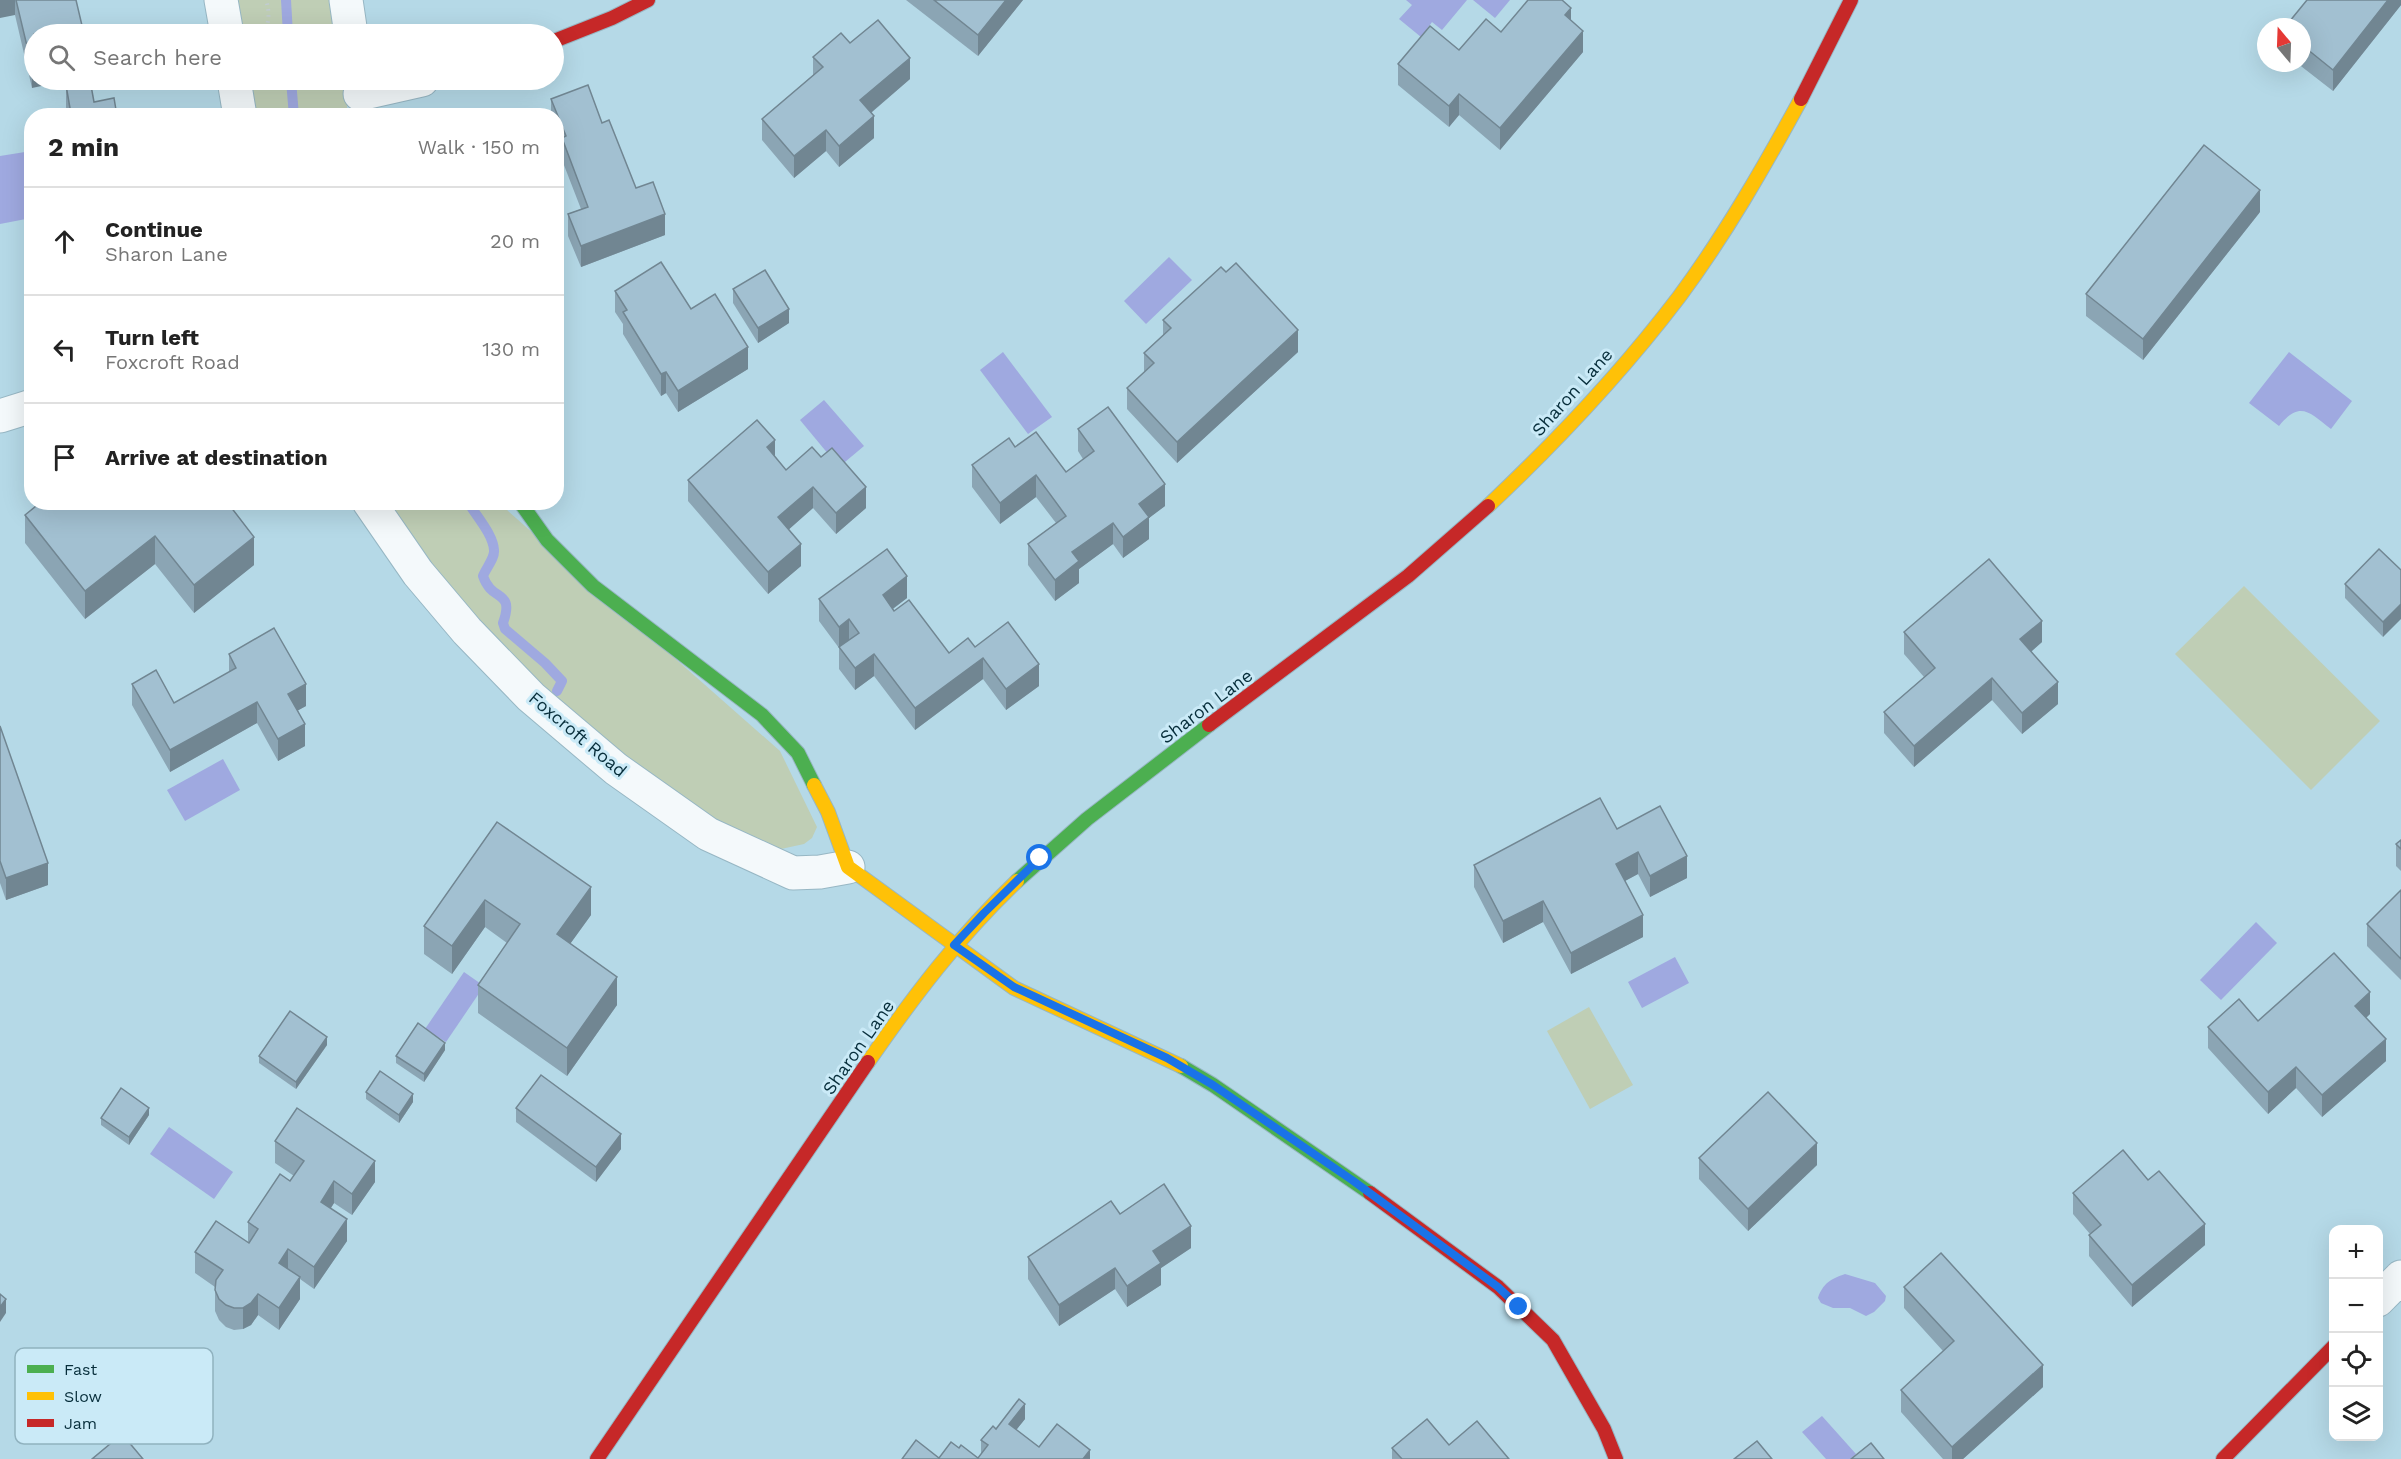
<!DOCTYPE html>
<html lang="en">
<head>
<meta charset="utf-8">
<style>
	:root { --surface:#fff; --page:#f2f2f2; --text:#222; --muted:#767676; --line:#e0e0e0 }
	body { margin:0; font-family:"Work Sans",sans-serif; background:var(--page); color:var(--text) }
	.controls { position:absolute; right:18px; bottom:18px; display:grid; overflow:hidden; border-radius:12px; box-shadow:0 6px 24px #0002 }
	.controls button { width:54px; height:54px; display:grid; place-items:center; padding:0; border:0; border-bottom:2px solid var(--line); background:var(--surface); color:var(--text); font:30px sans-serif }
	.compass { position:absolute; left:2257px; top:18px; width:54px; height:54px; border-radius:50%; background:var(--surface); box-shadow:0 6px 24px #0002; rotate:341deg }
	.stop { position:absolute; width:18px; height:18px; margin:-14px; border:4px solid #1a73e8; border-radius:50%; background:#fff }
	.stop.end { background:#1a73e8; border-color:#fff; box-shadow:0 2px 6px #0008 }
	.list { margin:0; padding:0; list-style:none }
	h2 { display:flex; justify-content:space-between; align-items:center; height:78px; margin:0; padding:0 24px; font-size:26px }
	h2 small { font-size:20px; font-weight:400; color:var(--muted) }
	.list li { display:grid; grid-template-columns:39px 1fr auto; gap:18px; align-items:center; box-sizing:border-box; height:108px; padding:0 24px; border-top:2px solid var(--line) }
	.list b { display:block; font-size:22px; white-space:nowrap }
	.list p { margin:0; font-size:20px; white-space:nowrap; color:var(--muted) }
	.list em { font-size:20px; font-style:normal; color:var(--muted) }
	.icon { flex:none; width:33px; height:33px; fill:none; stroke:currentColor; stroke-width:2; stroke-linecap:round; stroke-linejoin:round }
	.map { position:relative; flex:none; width:2401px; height:1459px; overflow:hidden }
	.search { position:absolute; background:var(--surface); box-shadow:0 6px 24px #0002; left:24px; top:24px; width:540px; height:66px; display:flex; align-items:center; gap:15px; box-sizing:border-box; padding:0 21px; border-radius:33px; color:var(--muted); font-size:22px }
	.panel { position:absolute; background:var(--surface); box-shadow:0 6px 24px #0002; left:24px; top:108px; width:540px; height:402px; border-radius:24px }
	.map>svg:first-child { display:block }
</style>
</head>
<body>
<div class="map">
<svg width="2401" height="1459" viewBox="0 0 2401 1459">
	<rect width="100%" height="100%" fill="#b5d9e7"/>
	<g fill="#bfceb5">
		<polygon points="235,0 333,0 338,34 239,34"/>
		<polygon points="246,80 344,80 348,115 251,115"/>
		<polygon points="388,503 502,503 508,511 780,751 817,827 812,838 804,844 781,849 763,842 699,811 655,782 544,690 463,609"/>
		<polygon points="2244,586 2380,721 2311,790 2175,654"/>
		<polygon points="1589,1007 1633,1085 1590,1109 1547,1031"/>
	</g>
	<g fill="#9fa9e0">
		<polygon points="1406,0 1467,0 1442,30 1432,22 1421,37 1399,19 1412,5"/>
		<polygon points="1473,0 1510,0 1495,18"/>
		<polygon points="25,152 31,190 31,218 0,224 0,156"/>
		<polygon points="1169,257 1192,280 1146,324 1124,301"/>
		<polygon points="1003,352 1052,417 1028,434 980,370"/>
		<path d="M 2289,352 L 2352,401 L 2331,429 C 2309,412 2300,400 2279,426 L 2249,403 Z"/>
		<polygon points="824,400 864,446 839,467 800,420"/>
		<polygon points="223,759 240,790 185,821 167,790"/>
		<polygon points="2256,922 2277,943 2221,1000 2200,980"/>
		<polygon points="1675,957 1689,983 1642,1008 1628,982"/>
		<polygon points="464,972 484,986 446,1042 425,1029"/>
		<polygon points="169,1127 233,1172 214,1199 150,1154"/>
		<path d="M 1845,1274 L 1875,1283 L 1886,1296 L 1885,1301 L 1874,1312 L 1866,1316 L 1850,1308 L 1833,1308 L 1821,1303 L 1818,1298 C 1823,1283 1831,1279 1845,1274 Z"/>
		<polygon points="1822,1416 1856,1454 1850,1459 1826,1459 1802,1432"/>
	</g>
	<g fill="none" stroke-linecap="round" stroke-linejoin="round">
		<g stroke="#9fa9e0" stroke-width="10">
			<polyline points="286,0 288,34"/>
			<polyline points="291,80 294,116"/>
			<path d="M 468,502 C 476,516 493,534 494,550 C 495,558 486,568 483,576 C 492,603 515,589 503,623 L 505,629 L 545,663 L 562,681 L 557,691"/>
		</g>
		<defs>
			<g id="street">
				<polyline points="221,0 227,34"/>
				<polyline points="346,0 351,34"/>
				<polyline points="234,80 240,116"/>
				<polyline points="360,94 422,80"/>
				<polyline points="0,416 32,406"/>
				<polyline points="369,502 418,573 467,631 531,697 616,769 708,834 793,873 820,872 848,867"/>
				<polyline points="2378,1300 2401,1277"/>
			</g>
			<g id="fast">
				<polyline points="520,502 547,540 593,586 762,715 798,753 814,785"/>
				<polyline points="1017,881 1087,819 1209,725"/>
				<polyline points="1181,1066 1213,1085 1370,1193"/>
			</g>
			<g id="slow">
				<path d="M 1488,506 C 1557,441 1622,372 1679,297 C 1725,235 1764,167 1801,99"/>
				<polyline points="814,785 828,812 848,867 1014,988 1181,1066"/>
				<path d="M 868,1062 C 913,997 959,936 1017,881"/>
			</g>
			<g id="jam">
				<polyline points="554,41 612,18 648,0"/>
				<polyline points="1801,99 1851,0"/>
				<polyline points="1209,725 1408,576 1488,506"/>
				<polyline points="1370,1193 1498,1287 1553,1340 1604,1429 1616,1459"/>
				<polyline points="597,1459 868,1062"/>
				<polyline points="2223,1459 2334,1346"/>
			</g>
		</defs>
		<use href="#street" stroke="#97b7c4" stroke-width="35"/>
		<use href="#fast" stroke="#97b7c4" stroke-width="16"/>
		<use href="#slow" stroke="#97b7c4" stroke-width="16"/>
		<use href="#jam" stroke="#97b7c4" stroke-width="16"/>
		<path stroke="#c1ccd1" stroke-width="4" stroke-dasharray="1.5 4.5" stroke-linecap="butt" d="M 264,34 C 269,22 270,13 266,0"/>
		<use href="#street" stroke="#f4f9fb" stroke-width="33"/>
		<use href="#fast" stroke="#4caf50" stroke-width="14"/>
		<use href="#slow" stroke="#ffc107" stroke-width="14"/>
		<use href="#jam" stroke="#c62828" stroke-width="14"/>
	</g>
	<g fill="#8ba5b4">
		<polygon points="0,0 76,0 32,88 15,15"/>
		<polygon points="906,0 1023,0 978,56"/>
		<polygon points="2401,0 2401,5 2333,91 2297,63 2302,63 2302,27"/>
		<polygon points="1571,21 1583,52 1500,150 1459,115 1449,127 1398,85 1398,64 1459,50 1501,32"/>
		<polygon points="850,43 910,79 871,113 874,138 839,167 826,151 794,178 762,140 762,119 813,75 813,57"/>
		<polygon points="66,85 94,102 117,116 67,114 66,107"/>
		<polygon points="551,99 602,123 636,188 665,235 581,267 568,236 568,214 581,209 562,160 562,148 556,134 556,116 551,116"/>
		<polygon points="2260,212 2143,360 2086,316 2086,294"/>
		<polygon points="733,289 789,323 758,343 733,303"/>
		<polygon points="615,291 691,309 748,369 678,412 666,393 661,396 623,334 623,324 615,312"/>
		<polygon points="1163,320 1298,352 1177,463 1127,409 1127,388 1144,372 1144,353 1163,335"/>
		<polygon points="1078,429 1165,506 1149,518 1149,539 1123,558 1113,544 1079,569 1079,583 1055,601 1028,565 1028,544 1056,523 1036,497 1000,524 972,487 972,465 1015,447 1066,472 1083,459 1078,451"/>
		<polygon points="775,457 786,470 866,508 836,534 813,508 788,530 801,566 768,594 688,501 688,480"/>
		<polygon points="79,506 254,565 194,613 155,564 85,619 25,543 25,515"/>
		<polygon points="2401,570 2383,637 2345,598 2345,584"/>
		<polygon points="907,598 893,609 894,611 949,653 975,647 1039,686 1006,710 983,679 915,730 874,676 855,690 839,669 839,648 819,621 819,599"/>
		<polygon points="1904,632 2042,642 2031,652 2058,704 2022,734 1992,700 1914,767 1884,733 1884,712 1924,677 1904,654"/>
		<polygon points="229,654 306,706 298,710 305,746 278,761 257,723 170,772 132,705 132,684 174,703 229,673"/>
		<polygon points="0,726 48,885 6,900 0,883"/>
		<polygon points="497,822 591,915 570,944 617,1005 567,1076 478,1013 478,985 507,943 485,927 452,974 424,954 424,926"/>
		<polygon points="1617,829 1687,878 1650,897 1638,874 1624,881 1643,937 1571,974 1543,922 1503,943 1474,887 1474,865"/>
		<polygon points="2401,840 2401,871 2396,866 2396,844"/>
		<polygon points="2401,890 2401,980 2367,946 2367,924"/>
		<polygon points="2370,1014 2366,1018 2386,1061 2322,1117 2296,1088 2268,1114 2208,1048 2208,1027 2258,1021"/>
		<polygon points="327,1045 296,1089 259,1063 259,1056"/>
		<polygon points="445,1050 424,1082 396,1063 396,1056"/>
		<polygon points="366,1092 413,1102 399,1123 366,1099"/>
		<polygon points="516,1108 621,1149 596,1182 516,1122"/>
		<polygon points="149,1115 129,1145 101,1125 101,1118"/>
		<polygon points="275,1141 375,1182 352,1215 334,1203 331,1208 347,1241 314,1289 300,1279 300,1299 279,1330 258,1315 251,1325 243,1329 234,1330 226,1327 219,1320 215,1311 215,1287 195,1273 195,1252 248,1242 248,1222 290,1181 294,1176 275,1163"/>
		<polygon points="1699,1158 1817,1165 1748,1231 1699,1179"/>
		<polygon points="2073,1193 2205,1245 2132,1307 2089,1256 2089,1235 2090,1234 2073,1214"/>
		<polygon points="1120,1214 1191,1248 1161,1268 1161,1285 1127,1307 1115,1289 1059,1326 1028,1279 1028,1257"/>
		<polygon points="1904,1287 2043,1387 1963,1459 1943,1459 1901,1412 1901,1390 1943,1351 1904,1308"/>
		<polygon points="1019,1399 1025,1404 1025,1419 1016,1430 1039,1447 1057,1424 1090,1450 1090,1459 902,1459 916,1440 939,1458 951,1442 959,1448 961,1445 978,1458 981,1454 981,1440 993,1426 996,1429"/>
		<polygon points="1449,1445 1509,1459 1392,1459 1392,1448"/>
	</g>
	<g fill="#718692">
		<polygon points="0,0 15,0 15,15 0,18"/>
		<polygon points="1006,0 1023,0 978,56 978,35"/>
		<polygon points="2388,0 2401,0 2401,5 2333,91 2333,70"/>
		<polygon points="1571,8 1571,29 1565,15"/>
		<polygon points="1583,31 1583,52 1500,150 1500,128"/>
		<polygon points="910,58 910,79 860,122 860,100"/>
		<polygon points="34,66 34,80 70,80 32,88 32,67"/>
		<polygon points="1459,94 1459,115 1449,127 1449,106"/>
		<polygon points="874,116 874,138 839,167 839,146"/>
		<polygon points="826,130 826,151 794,178 794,156"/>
		<polygon points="2260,190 2260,212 2143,360 2143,339"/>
		<polygon points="665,214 665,235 581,267 581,246"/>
		<polygon points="789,309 789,323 758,343 758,328"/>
		<polygon points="1298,330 1298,352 1177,463 1177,442"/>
		<polygon points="748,347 748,369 678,412 678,391"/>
		<polygon points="666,372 666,393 661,396 661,374"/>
		<polygon points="775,440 775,462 767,447"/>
		<polygon points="1036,475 1036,497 1000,524 1000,503"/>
		<polygon points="1165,484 1165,506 1149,518 1149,539 1123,558 1123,537 1139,504"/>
		<polygon points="813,487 813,508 778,539 778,517"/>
		<polygon points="866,487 866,508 836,534 836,513"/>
		<polygon points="1113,523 1113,544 1079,569 1079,583 1055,601 1055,580 1072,552"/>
		<polygon points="155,536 155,564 85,619 85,591"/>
		<polygon points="254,537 254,565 194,613 194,585"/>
		<polygon points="801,544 801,566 768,594 768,572"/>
		<polygon points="907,576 907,598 883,616 883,595"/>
		<polygon points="2401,604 2401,619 2383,637 2383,622"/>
		<polygon points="849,619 849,641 839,648 839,627"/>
		<polygon points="2042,621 2042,642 2020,661 2020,639"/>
		<polygon points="874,654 874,676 855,690 855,668"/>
		<polygon points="983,658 983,679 915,730 915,708"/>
		<polygon points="1039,664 1039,686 1006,710 1006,689"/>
		<polygon points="1992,678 1992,700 1914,767 1914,746"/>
		<polygon points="2058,682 2058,704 2022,734 2022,713"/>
		<polygon points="306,684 306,706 288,716 288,694"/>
		<polygon points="257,702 257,723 170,772 170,750"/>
		<polygon points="305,724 305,746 278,761 278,739"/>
		<polygon points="1638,852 1638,874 1616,886 1616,864"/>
		<polygon points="1687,856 1687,878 1650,897 1650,876"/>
		<polygon points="48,863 48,885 6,900 6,878"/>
		<polygon points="591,887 591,915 557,962 557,934"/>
		<polygon points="485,900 485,927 452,974 452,946"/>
		<polygon points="1543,901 1543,922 1503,943 1503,921"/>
		<polygon points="1643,915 1643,937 1571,974 1571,953"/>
		<polygon points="617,977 617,1005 567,1076 567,1048"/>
		<polygon points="2370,992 2370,1014 2355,1028 2355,1006"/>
		<polygon points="327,1037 327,1045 296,1089 296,1082"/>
		<polygon points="2386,1039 2386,1061 2322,1117 2322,1095"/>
		<polygon points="445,1043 445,1050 424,1082 424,1074"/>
		<polygon points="2296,1067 2296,1088 2268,1114 2268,1092"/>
		<polygon points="413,1094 413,1102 399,1123 399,1115"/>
		<polygon points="149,1108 149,1115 129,1145 129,1137"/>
		<polygon points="621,1134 621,1149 596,1182 596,1167"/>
		<polygon points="1817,1143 1817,1165 1748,1231 1748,1209"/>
		<polygon points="375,1161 375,1182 352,1215 352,1194"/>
		<polygon points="334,1181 334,1203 321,1223 321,1202"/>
		<polygon points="347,1219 347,1241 314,1289 314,1267"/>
		<polygon points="2205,1224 2205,1245 2132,1307 2132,1285"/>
		<polygon points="1191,1226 1191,1248 1161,1268 1161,1285 1127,1307 1127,1286 1153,1251"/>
		<polygon points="288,1249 288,1271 279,1263"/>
		<polygon points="1115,1268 1115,1289 1059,1326 1059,1305"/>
		<polygon points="300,1277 300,1299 279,1330 279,1308"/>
		<polygon points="258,1294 258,1315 251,1325 243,1329 243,1308"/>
		<polygon points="6,1299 6,1313 0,1322 0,1307"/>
		<polygon points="2043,1365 2043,1387 1963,1459 1952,1459 1952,1447"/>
		<polygon points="1025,1404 1025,1419 1009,1439 1009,1424"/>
		<polygon points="1090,1450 1090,1459 1083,1459"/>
	</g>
	<g fill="#a2c0d1" stroke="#718692" stroke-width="1.5">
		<polygon points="16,0 76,0 84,34 34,34 34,66 32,67"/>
		<polygon points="934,0 1006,0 978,35"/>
		<polygon points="1528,0 1562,0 1571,8 1565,15 1583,31 1500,128 1459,94 1449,106 1398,64 1430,26 1459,50 1486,19 1501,32"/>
		<polygon points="2307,0 2388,0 2333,70 2302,45 2302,27 2285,27"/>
		<polygon points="878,20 910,58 860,100 874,116 839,146 826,130 794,156 762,119 823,67 813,57 841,33 850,43"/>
		<polygon points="90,80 94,102 114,98 117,116 61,116 71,114 66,85"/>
		<polygon points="588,85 602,123 609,120 636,188 653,182 665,214 581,246 568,214 588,207 562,138 566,136 551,99"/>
		<polygon points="2204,145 2260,190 2143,339 2086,294"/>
		<polygon points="661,262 691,309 715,294 748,347 678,391 666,372 661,374 623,312 627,310 615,291"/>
		<polygon points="1236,263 1298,330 1177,442 1127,388 1154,363 1144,353 1171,328 1163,320 1221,267 1226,272"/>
		<polygon points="765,270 789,309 758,328 733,289"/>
		<polygon points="1108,407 1165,484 1139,504 1149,517 1123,537 1113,523 1072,552 1079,561 1055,580 1028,544 1066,516 1036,475 1000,503 972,465 1009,438 1015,447 1036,432 1066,472 1094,451 1078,429"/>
		<polygon points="757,420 775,440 767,447 786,470 812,447 821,457 832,448 866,487 836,513 813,487 778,517 801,544 768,572 688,480"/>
		<polygon points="41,502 76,502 79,506 83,502 227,502 254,537 194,585 155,536 85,591 25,515"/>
		<polygon points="887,549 907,576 883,595 894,611 909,600 949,653 968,638 975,647 1008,622 1039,664 1006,689 983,658 915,708 874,654 855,668 839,647 859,633 849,619 839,627 819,599"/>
		<polygon points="2379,549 2401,570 2401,604 2383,622 2345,584"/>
		<polygon points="1989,559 2042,621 2020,639 2058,682 2022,713 1992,678 1914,746 1884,712 1935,668 1904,632"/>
		<polygon points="274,628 306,684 288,694 305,724 278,739 257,702 170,750 132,684 156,670 174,703 236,668 229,654"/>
		<polygon points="0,726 48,863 6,878 0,861"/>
		<polygon points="1600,798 1617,829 1660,806 1687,856 1650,876 1638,852 1616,864 1643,915 1571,953 1543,901 1503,921 1474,865"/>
		<polygon points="497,822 591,887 557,934 617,977 567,1048 478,985 520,924 485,900 452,946 424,926"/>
		<polygon points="2401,840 2401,849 2396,844"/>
		<polygon points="2401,890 2401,959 2367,924"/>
		<polygon points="2334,953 2370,992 2355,1006 2386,1039 2322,1095 2296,1067 2268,1092 2208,1027 2239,999 2258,1021"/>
		<polygon points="290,1011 327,1037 296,1082 259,1056"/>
		<polygon points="418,1023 445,1043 424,1074 396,1056"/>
		<polygon points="380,1071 413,1094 399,1115 366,1092"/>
		<polygon points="541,1075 621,1134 596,1167 516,1108"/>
		<polygon points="121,1088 149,1108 129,1137 101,1118"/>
		<polygon points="1768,1092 1817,1143 1748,1209 1699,1158"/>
		<polygon points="297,1108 375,1161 352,1194 334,1181 321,1202 347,1219 314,1267 288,1249 279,1263 300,1277 279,1308 258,1294 251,1303 243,1308 234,1308 226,1305 219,1299 215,1290 216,1280 223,1270 195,1252 216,1221 249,1243 258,1229 248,1222 280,1174 290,1181 304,1161 275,1141"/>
		<polygon points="2123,1150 2148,1180 2159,1171 2205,1224 2132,1285 2089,1235 2101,1225 2073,1193"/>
		<polygon points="1164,1184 1191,1226 1153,1251 1161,1263 1127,1286 1115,1268 1059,1305 1028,1257 1111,1201 1120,1214"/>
		<polygon points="1941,1253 2043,1365 1952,1447 1901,1390 1954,1341 1904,1287"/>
		<polygon points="0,1294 6,1299 0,1307"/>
		<polygon points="1019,1399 1025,1404 1009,1424 1039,1447 1057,1424 1090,1450 1083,1459 902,1459 916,1440 939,1458 951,1442 959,1448 961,1445 978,1458 988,1445 981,1440 993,1426 996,1429"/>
		<polygon points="1427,1419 1449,1445 1477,1421 1509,1459 1402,1459 1392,1448"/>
		<polygon points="122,1434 143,1459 92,1459"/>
		<polygon points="1757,1441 1772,1459 1734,1459"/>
		<polygon points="1871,1443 1884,1459 1851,1459"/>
	</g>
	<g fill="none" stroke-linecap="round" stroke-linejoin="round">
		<polyline stroke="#1a73e8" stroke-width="8" points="1040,858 984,913 954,945 1014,987 1167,1058 1213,1085 1352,1180 1498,1287 1519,1307"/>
	</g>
	<g text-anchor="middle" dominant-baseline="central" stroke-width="6" stroke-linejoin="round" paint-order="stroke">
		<g font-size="18" fill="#072e3b" stroke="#caeaf7">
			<text transform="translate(1572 392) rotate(-48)">Sharon Lane</text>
			<text transform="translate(1206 706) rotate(-37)">Sharon Lane</text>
			<text transform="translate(578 734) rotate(40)">Foxcroft Road</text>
			<text transform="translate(858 1047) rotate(-55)">Sharon Lane</text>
		</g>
	</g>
	<rect x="15" y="1348" width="198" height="96" rx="9" fill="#caeaf7" stroke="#90b2bf" stroke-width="1.5"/>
	<rect x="27" y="1365" width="27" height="8" fill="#4caf50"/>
	<rect x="27" y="1392" width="27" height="8" fill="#ffc107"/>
	<rect x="27" y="1419" width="27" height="8" fill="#c62828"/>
	<g font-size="16" fill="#072e3b">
		<text x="64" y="1375">Fast</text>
		<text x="64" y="1402">Slow</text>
		<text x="64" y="1429">Jam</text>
	</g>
</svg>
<div class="controls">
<button>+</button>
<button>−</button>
<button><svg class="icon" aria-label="locate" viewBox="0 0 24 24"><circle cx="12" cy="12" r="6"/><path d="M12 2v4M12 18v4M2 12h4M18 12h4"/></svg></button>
<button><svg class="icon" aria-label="layers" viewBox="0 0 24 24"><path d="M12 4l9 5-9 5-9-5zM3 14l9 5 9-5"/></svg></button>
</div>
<svg class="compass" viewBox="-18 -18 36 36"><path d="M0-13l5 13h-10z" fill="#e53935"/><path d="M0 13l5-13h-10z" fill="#767676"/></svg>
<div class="stop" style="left:1040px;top:858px"></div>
<div class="stop end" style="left:1519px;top:1307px"></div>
<div class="search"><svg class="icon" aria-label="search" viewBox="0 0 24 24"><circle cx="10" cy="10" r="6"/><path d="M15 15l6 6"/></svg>Search here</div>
<section class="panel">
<h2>2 min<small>Walk · 150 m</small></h2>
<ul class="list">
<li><svg class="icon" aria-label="ahead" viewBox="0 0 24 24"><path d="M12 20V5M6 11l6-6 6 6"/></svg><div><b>Continue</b><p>Sharon Lane</p></div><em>20 m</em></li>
<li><svg class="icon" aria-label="left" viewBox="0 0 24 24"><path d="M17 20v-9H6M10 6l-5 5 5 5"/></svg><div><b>Turn left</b><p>Foxcroft Road</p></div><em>130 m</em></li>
<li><svg class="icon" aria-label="arrive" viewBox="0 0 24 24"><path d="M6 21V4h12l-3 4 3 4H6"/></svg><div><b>Arrive at destination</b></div></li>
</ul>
</section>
</div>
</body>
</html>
